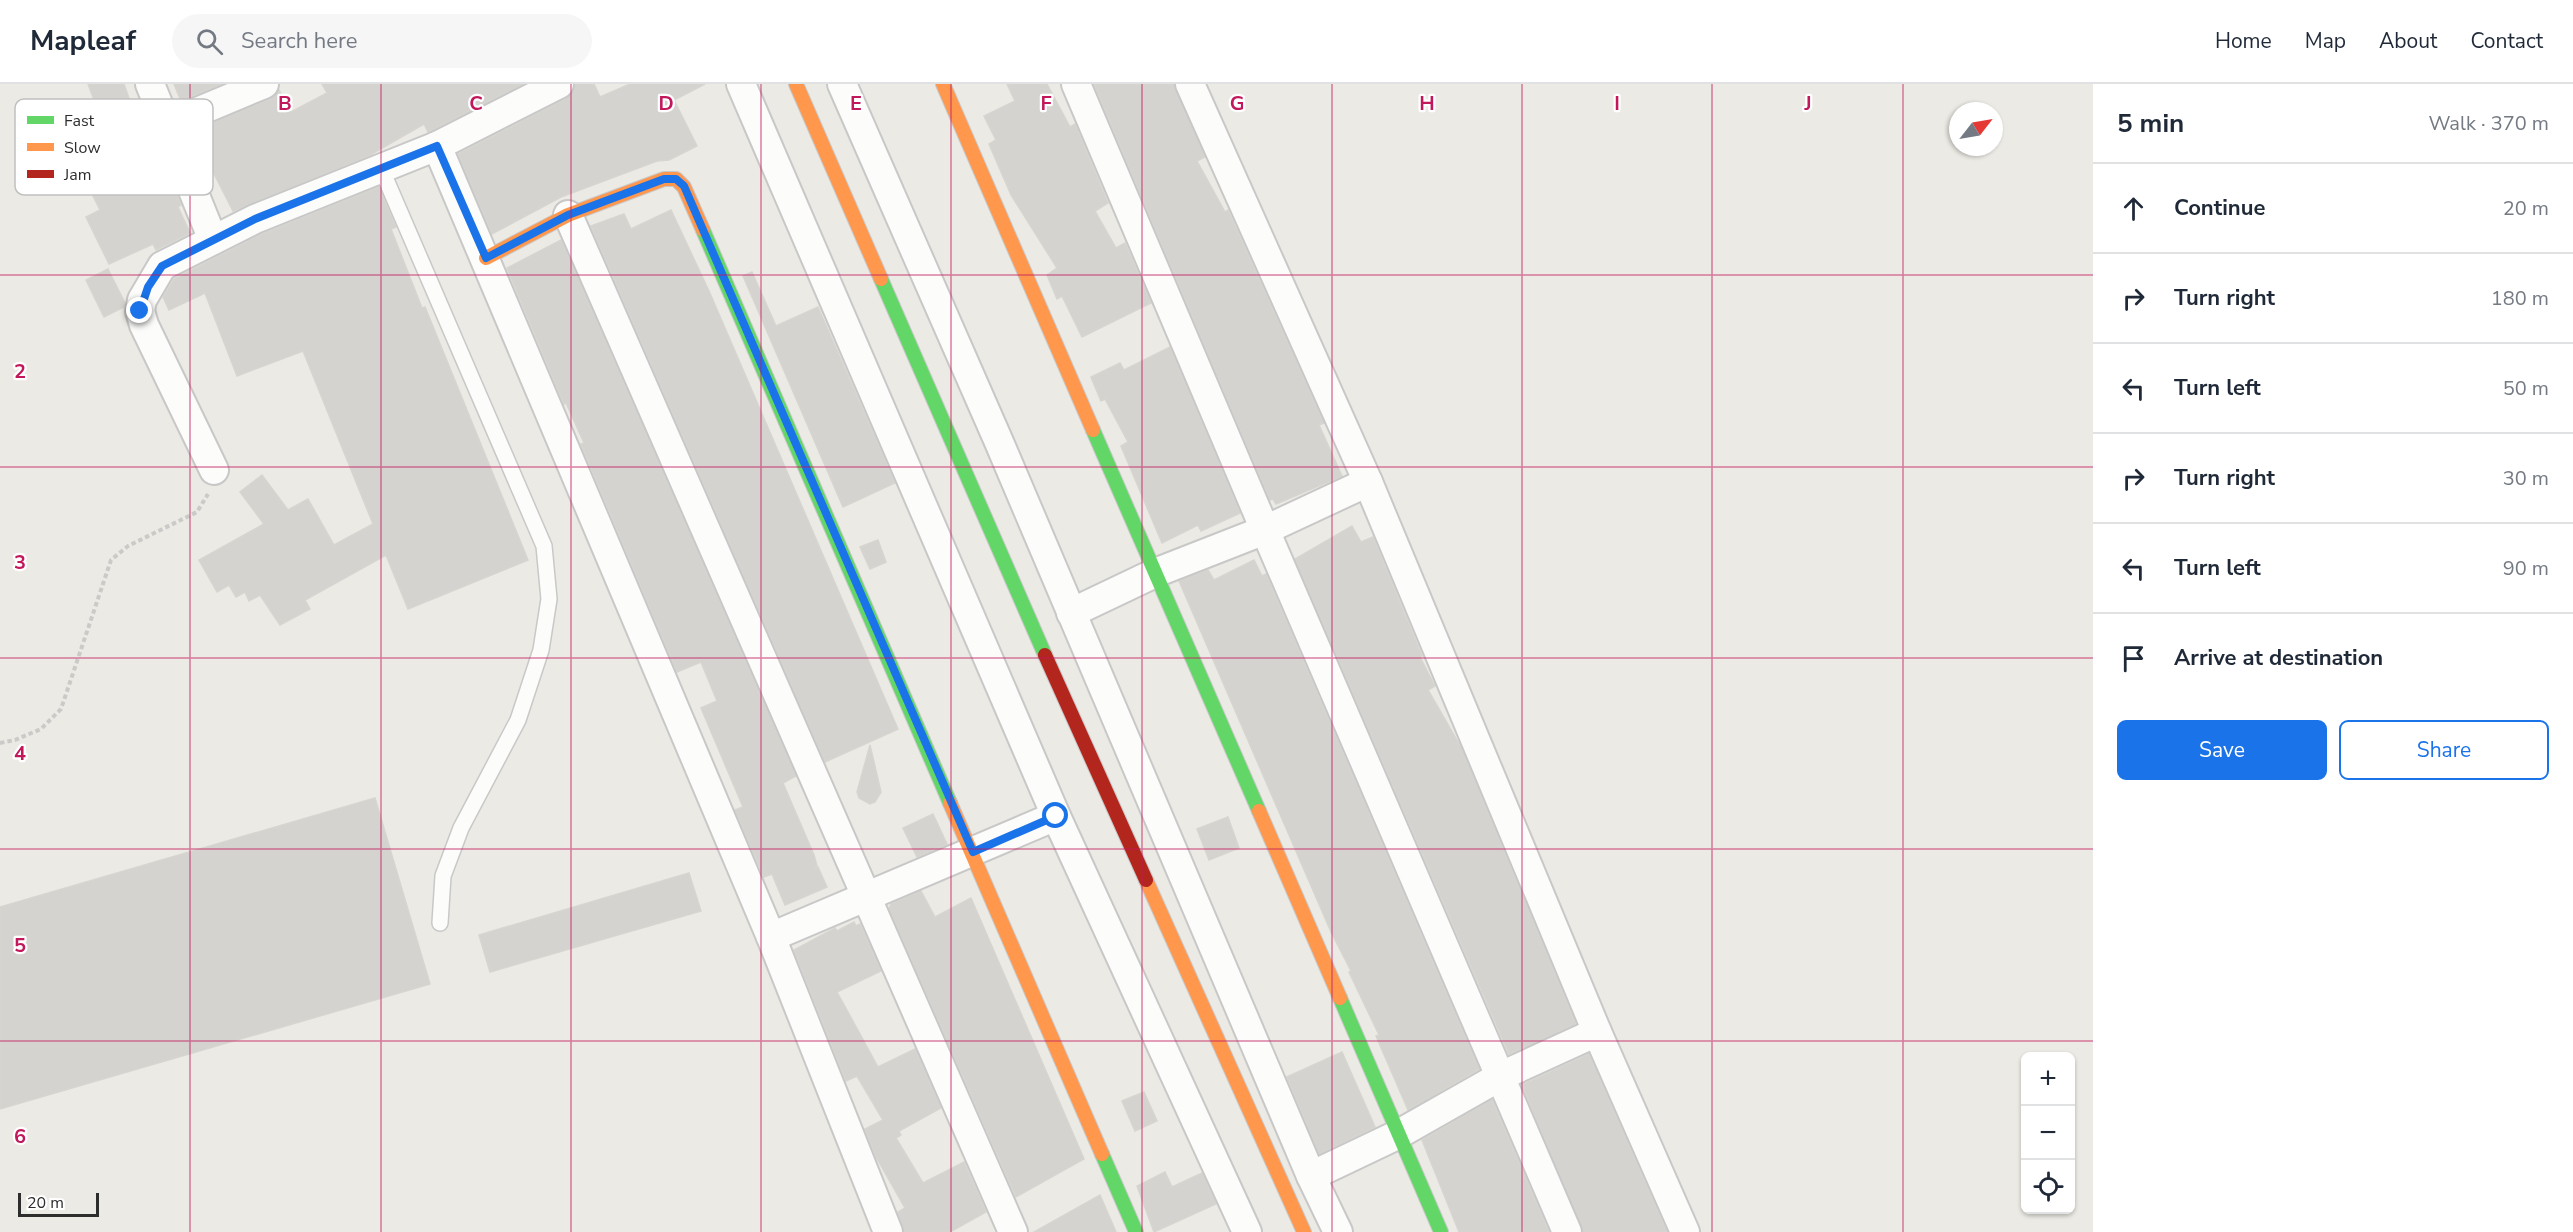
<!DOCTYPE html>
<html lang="en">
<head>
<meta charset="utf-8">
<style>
	:root { --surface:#fff; --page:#f6f6f7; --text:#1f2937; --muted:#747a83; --line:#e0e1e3; --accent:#1a73e8 }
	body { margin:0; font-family:"Nunito Sans",sans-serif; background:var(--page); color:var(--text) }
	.controls { position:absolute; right:18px; bottom:18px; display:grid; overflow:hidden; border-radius:9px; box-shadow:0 2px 4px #0004 }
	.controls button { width:54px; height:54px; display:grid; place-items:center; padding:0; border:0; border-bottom:2px solid var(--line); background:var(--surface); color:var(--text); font:30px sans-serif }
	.compass { position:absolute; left:1949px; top:18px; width:54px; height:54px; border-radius:50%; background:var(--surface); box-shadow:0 2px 4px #0004; rotate:59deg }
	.scale { position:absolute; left:18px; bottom:15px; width:81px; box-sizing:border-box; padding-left:6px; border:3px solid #2d2d2d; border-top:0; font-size:16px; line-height:21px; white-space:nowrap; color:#2d2d2d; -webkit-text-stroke:4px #fff; paint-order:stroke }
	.stop { position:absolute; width:18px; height:18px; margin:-14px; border:4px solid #1a73e8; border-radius:50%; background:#fff }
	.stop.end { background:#1a73e8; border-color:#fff; box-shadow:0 2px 6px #0008 }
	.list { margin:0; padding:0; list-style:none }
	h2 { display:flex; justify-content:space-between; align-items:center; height:78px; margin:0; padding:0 24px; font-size:26px }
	h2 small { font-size:20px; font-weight:400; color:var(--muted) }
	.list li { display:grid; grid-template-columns:39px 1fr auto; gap:18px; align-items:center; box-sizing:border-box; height:90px; padding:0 24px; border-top:2px solid var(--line) }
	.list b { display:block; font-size:22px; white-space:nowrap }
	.list em { font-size:20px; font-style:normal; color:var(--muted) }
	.actions { display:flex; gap:12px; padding:18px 24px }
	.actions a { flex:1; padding:14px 0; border:2px solid var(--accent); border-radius:9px; text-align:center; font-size:21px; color:var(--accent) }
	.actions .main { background:var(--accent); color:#fff }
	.icon { flex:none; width:33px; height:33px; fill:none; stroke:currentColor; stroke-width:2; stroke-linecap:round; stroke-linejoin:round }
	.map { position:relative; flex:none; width:2093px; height:1148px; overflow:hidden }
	header { display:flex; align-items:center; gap:36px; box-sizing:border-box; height:84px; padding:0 30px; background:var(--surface); border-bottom:2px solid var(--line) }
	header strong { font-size:28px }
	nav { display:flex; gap:33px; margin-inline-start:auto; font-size:21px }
	.search { width:420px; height:54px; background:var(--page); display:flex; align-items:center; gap:15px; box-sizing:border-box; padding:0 21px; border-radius:33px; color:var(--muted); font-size:22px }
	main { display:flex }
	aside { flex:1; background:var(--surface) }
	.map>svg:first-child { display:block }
</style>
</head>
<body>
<header>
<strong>Mapleaf</strong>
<div class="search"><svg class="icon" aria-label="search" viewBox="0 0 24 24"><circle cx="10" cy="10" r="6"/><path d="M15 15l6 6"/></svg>Search here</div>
<nav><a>Home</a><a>Map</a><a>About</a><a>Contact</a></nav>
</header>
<main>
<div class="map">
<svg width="2093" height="1148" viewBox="0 0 2093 1148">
	<rect width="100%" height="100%" fill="#eceae4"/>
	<g fill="#d4d3cf" stroke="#d6d5d0" stroke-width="1.5">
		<polygon points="88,0 124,0 139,43 144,40 156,68 159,67 181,121 178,123 190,149 156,166 153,160 109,180 86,133 100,126 86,98 113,84 102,56 108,53"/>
		<polygon points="174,0 221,0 181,17"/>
		<polygon points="322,0 523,0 430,47 428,48 424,40 370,71 233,127 209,80 201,83 190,55 196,53 194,47 270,15 279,6 291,28 327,9"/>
		<polygon points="575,0 594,0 600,13 630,0 705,0 674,16 697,62 669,76 657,77 561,113 492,150 458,70 566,15 573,8"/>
		<polygon points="1007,0 1047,0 1070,43 1075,40 1108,119 1095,127 1116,164 1125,159 1151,219 1082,253 1062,212 1057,215 1047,191 1057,184 1011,111 989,60 996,56 984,32 1015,17"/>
		<polygon points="1094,0 1174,0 1205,73 1197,77 1225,128 1228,126 1324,339 1319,341 1342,392 1276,420 1273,415 1270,416"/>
		<polygon points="379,103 396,143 391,145 422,224 425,223 528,476 408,525 386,471 305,516 310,525 280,541 260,511 249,517 245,508 236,513 229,501 217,508 199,476 264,440 240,408 262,391 288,426 308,415 334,461 373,440 303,267 237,292 205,209 169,226 163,213 174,195 262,150"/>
		<polygon points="671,126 709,207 898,645 825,678 591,142 624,130 631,145"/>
		<polygon points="561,156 796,692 783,699 814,771 817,782 814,785 818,783 827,803 785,821 772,790 764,793 735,726 743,723 701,624 717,617 701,578 677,588 581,360 584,359 566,319 564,320 507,184"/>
		<polygon points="108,185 125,219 124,223 104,233 86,196"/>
		<polygon points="752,188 776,242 818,223 895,399 843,423 743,192"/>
		<polygon points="1170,263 1240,429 1201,447 1198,441 1162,459 1121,362 1128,358 1105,315 1101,317 1091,293 1120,279 1124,286"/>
		<polygon points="1352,442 1361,458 1373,453 1422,572 1420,573 1435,602 1428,606 1461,663 1576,940 1509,970 1295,475"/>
		<polygon points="878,456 886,478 870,485 860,463"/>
		<polygon points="1254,476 1262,492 1266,490 1479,985 1408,1026 1376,952 1379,951 1349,888 1351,887 1331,848 1179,497 1208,486 1214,496"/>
		<polygon points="870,661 881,708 875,718 870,720 859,714 857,708"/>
		<polygon points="375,714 430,900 0,1025 0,823"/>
		<polygon points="933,730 947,760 917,773 903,744"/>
		<polygon points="1228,733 1239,764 1209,776 1197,745"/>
		<polygon points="689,789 701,827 490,888 479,851"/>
		<polygon points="921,807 935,833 971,814 1084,1075 1016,1113 889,824 891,820"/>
		<polygon points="854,838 856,842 860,840 881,887 837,908 878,983 915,965 941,1024 899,1047 901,1051 896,1054 923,1099 964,1078 986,1128 950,1148 904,1148 898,1128 905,1124 876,1073 865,1045 883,1036 857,992 846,997 794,866 835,844 837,847"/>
		<polygon points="1342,968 1375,1043 1319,1070 1287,993"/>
		<polygon points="1589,970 1667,1148 1583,1148 1522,1001"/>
		<polygon points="1144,1008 1157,1037 1135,1047 1122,1017"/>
		<polygon points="1492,1016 1549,1148 1459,1148 1422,1056"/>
		<polygon points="1165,1088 1172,1103 1202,1089 1216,1120 1154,1148 1137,1102"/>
		<polygon points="1100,1111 1116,1148 1034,1148"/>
	</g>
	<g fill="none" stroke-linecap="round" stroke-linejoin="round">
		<defs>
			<polyline id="lane" points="381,84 544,462 549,515 541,566 518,636 461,744 443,792 440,839"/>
			<g id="street">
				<polyline points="150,0 213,156"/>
				<polyline points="741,0 1056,732 1247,1148"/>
				<polyline points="842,0 999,358 1311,1092 1338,1148"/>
				<polyline points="1076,0 1265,446 1567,1148"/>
				<polyline points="1190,0 1368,398 1597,948 1685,1148"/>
				<polyline points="166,41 264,0"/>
				<polyline points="437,62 771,853 888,1148"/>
				<polyline points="568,131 1013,1148"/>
				<polyline points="214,386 144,241 140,227 142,216 162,182 255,135 437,62 559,0"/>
				<polyline points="1071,529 1155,489 1265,446 1368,398"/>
				<polyline points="771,853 1056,732"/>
				<polyline points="1311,1092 1397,1051 1501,992 1597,948"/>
			</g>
			<g id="fast">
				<polyline points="703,146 950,719"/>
				<polyline points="881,195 1045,571"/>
				<polyline points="1093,346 1259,727"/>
				<polyline points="1340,914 1441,1148"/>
				<polyline points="1102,1070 1136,1148"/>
			</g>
			<g id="slow">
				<polyline points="796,0 881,195"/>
				<polyline points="943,0 1093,346"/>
				<polyline points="486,174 568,131 664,95 676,95 684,103 703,146"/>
				<polyline points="950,719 1102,1070"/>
				<polyline points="1259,727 1340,914"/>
				<polyline points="1146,796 1304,1148"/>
			</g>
			<polyline id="jam" points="1045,571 1146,796"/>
		</defs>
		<use href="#lane" stroke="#c9c8c8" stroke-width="18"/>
		<use href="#street" stroke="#c9c8c8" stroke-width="32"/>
		<use href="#fast" stroke="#c9c8c8" stroke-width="16"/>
		<use href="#slow" stroke="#c9c8c8" stroke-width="16"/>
		<use href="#jam" stroke="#c9c8c8" stroke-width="16"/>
		<polyline stroke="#cacac9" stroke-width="4" stroke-dasharray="4.5 3" stroke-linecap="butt" points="0,659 15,656 41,645 61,625 111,476 128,462 197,428 208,410"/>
		<use href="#lane" stroke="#fcfcfb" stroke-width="15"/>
		<use href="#street" stroke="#fcfcfb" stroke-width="28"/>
		<use href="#fast" stroke="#63d668" stroke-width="14"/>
		<use href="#slow" stroke="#ff974d" stroke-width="14"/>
		<use href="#jam" stroke="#b3261e" stroke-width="14"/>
	</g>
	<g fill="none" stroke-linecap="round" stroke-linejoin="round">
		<polyline stroke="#1a73e8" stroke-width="8" points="140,227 148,203 162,182 255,135 437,62 486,174 568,131 664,95 676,95 684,102 973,768 1056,732"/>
	</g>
	<path fill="none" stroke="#c2185b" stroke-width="1.5" stroke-opacity="0.55" d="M 190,0 L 190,1148M 381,0 L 381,1148M 571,0 L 571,1148M 761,0 L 761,1148M 951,0 L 951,1148M 1142,0 L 1142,1148M 1332,0 L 1332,1148M 1522,0 L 1522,1148M 1712,0 L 1712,1148M 1903,0 L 1903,1148M 0,191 L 2093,191M 0,383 L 2093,383M 0,574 L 2093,574M 0,765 L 2093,765M 0,957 L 2093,957"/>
	<rect x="15" y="15" width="198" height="96" rx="9" fill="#fff" stroke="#c0c0c0" stroke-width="1.5"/>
	<rect x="27" y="32" width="27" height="8" fill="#63d668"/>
	<rect x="27" y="59" width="27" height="8" fill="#ff974d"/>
	<rect x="27" y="86" width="27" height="8" fill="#b3261e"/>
	<g font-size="16" fill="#2d2d2d">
		<text x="64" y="42">Fast</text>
		<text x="64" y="69">Slow</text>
		<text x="64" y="96">Jam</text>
	</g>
	<g font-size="20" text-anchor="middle" font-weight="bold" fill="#c2185b" stroke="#fff" stroke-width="4.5" stroke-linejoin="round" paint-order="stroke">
		<text x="285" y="26">B</text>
		<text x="476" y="26">C</text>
		<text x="666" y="26">D</text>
		<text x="856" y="26">E</text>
		<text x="1046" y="26">F</text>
		<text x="1237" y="26">G</text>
		<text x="1427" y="26">H</text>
		<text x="1617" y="26">I</text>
		<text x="1808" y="26">J</text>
		<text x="20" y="294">2</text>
		<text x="20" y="485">3</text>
		<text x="20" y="676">4</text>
		<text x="20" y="868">5</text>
		<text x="20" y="1059">6</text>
	</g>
</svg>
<div class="controls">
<button>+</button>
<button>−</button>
<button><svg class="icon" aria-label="locate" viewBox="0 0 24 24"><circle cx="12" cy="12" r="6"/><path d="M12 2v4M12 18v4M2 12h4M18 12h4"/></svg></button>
</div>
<svg class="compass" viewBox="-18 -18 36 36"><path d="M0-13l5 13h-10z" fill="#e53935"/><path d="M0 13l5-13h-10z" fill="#747a83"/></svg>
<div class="scale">20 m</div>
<div class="stop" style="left:1056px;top:732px"></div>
<div class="stop end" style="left:140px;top:227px"></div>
</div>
<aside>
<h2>5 min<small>Walk · 370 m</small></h2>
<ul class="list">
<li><svg class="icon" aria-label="ahead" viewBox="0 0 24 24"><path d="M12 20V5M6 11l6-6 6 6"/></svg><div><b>Continue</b></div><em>20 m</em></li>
<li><svg class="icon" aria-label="right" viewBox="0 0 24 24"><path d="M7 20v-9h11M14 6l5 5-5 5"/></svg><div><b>Turn right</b></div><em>180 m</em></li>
<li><svg class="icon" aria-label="left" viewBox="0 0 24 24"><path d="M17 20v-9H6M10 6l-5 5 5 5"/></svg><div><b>Turn left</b></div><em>50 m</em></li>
<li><svg class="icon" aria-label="right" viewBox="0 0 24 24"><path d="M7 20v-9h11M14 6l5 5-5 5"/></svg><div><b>Turn right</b></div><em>30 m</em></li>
<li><svg class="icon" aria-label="left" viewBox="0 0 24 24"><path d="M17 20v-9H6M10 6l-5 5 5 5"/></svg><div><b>Turn left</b></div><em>90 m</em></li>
<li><svg class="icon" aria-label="arrive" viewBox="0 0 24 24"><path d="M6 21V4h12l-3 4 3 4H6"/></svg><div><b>Arrive at destination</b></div></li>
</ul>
<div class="actions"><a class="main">Save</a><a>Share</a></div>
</aside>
</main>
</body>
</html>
